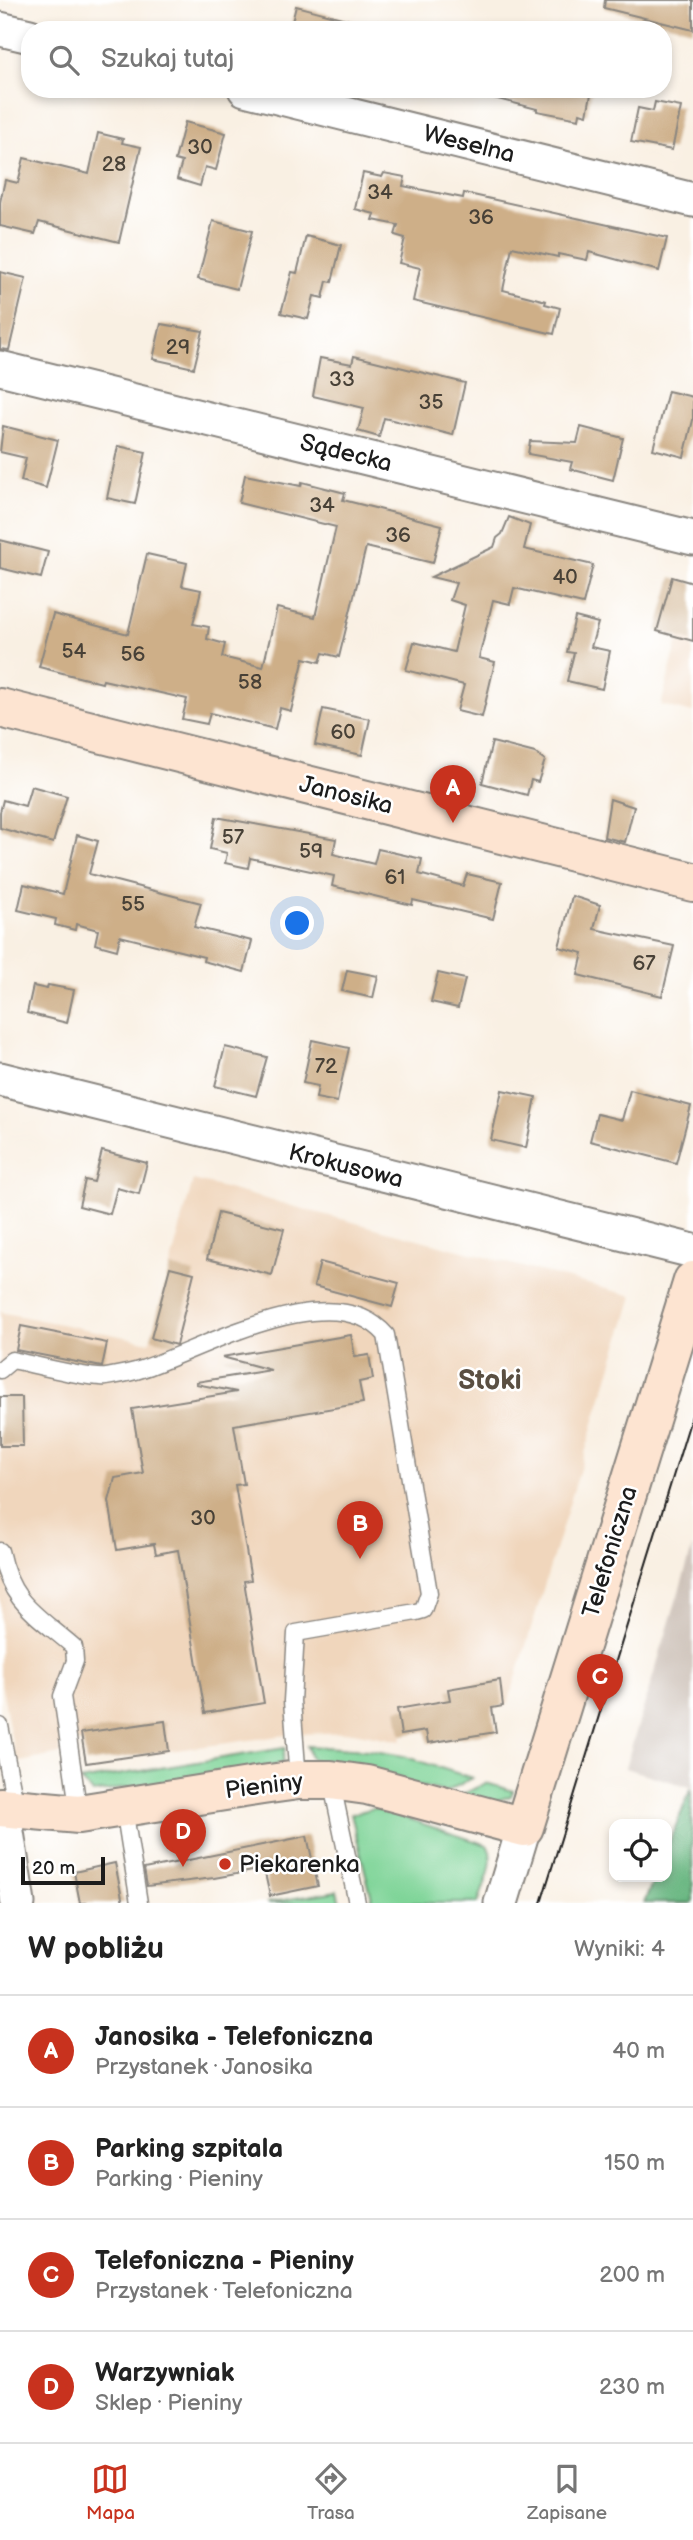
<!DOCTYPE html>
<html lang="pl">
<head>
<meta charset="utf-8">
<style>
	:root { --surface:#fff; --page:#f2f2f2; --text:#222; --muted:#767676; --line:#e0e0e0; --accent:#c8321e }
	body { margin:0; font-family:"Balsamiq Sans",sans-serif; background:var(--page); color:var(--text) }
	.controls { position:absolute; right:21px; bottom:21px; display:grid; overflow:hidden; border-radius:14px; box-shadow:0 4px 10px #0003 }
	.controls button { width:63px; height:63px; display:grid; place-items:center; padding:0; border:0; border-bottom:2px solid var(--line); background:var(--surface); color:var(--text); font:35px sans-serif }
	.scale { position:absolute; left:21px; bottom:18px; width:84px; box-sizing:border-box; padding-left:7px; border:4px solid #1c1c1c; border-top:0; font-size:19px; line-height:24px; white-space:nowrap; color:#1c1c1c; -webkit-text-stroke:5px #fff; paint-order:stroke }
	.you { position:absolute; left:298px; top:924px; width:24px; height:24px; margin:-18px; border:5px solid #fff; border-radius:50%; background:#1a73e8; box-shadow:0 0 0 10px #1a73e833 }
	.badge { display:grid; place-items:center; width:46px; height:46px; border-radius:50%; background:var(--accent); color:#fff; font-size:23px; font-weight:700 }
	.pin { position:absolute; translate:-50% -58px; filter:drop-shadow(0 2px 4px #0008) }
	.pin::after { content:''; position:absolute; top:37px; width:24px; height:21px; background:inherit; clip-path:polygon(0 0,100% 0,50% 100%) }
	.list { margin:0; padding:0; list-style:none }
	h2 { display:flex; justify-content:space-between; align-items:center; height:91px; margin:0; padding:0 28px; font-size:30px }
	h2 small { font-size:23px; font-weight:400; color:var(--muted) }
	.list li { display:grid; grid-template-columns:46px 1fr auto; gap:21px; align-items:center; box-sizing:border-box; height:112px; padding:0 28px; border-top:2px solid var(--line) }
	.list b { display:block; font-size:26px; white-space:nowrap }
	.list p { margin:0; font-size:23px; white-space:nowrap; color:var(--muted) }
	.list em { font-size:23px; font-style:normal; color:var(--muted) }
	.icon { flex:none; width:38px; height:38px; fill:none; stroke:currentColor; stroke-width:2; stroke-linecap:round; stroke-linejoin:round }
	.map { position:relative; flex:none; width:693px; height:1903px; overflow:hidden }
	.search { position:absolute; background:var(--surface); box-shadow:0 4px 10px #0003; left:21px; right:21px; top:21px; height:77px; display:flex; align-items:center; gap:18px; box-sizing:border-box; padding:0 24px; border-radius:28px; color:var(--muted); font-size:26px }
	.sheet { height:539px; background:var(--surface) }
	nav { display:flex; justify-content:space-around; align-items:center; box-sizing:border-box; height:98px; border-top:2px solid var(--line); background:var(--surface); font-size:19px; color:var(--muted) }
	nav a { display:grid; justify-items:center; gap:4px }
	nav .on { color:var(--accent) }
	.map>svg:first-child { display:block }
</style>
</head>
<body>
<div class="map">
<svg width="693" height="1903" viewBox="0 0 693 1903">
	<rect width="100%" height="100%" fill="#fff"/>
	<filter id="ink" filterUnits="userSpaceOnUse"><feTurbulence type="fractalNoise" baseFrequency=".0143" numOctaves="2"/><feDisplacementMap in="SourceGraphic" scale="14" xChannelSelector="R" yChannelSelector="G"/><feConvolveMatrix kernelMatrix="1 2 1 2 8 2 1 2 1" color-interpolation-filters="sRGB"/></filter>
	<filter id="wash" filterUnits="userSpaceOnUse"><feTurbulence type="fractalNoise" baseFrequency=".00686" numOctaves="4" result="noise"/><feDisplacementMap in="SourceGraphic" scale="28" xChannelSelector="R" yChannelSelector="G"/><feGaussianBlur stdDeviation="1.57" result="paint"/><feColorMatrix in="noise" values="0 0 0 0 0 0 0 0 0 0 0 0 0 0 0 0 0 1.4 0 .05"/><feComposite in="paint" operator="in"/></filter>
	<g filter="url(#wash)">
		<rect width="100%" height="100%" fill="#f9f0e3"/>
		<g fill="#f0d6bc">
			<polygon points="693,582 693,713 661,705"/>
			<polygon points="193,1180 633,1296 508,1704 492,1708 496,1732 428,1743 426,1731 402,1735 401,1741 353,1732 294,1734 169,1751 164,1721 82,1733 83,1742 59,1747 60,1754 16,1763 0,1677 0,1312 150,1342"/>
		</g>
		<polygon fill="#cec2b9" points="693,1546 693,1788 625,1768"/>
		<g fill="#7fd498" stroke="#4e785a" stroke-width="2">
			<polygon points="307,1746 368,1750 403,1756 472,1778 446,1792 317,1763 311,1758"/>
			<polygon points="285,1748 282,1764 93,1793 80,1781"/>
			<polygon points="486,1783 513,1791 511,1796 492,1802 459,1796"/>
			<path d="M 375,1808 L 487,1845 C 498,1859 483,1887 478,1903 L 373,1903 L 351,1814 Z"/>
			<polygon points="337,1891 340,1903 267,1903"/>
		</g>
		<polygon fill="#67b680" stroke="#42694e" stroke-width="2" points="691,1788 693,1903 644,1903 655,1877 667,1877 667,1848"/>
		<g id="blocks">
			<g fill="#ceaf88">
				<polygon points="605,0 693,0 693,30 604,8"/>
				<polygon points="296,6 357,22 356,30 290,30"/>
				<polygon points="491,89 592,89 587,115 580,113 579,119 537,111 537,109 490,97"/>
				<polygon points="655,102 681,107 672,150 631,142 638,108 653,111"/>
				<polygon points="185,122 226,133 216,170 205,167 200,186 177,179 182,162 175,160"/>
				<polygon points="98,133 123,139 122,143 141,147 119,242 39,222 35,234 0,226 0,202 5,180 18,183 24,158 89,174"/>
				<polygon points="363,173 382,177 384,173 405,177 403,186 463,198 464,193 667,238 659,271 589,252 587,260 558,254 558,257 512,247 503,290 546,301 545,304 560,308 554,334 413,301 420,268 399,263 405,238 395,235 398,225 373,220 375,214 355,209"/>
				<polygon points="213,221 252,231 237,289 198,279"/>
				<polygon points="306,236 341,245 332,282 327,281 323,298 314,296 308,319 281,313 292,272 297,273"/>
				<polygon points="0,272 26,278 9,350 0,349"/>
				<polygon points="161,324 203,331 194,368 153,359"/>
				<polygon points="354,356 465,383 453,435 384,418 379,437 358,431 364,408 313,396 320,358 352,364"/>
				<polygon points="668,391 693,397 693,420 684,457 653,449"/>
				<polygon points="3,426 58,440 46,488 21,481 26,458 0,452"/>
				<polygon points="581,427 623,438 613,480 570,469 572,462 528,454 530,441 577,443"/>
				<polygon points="118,446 146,452 135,504 107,498"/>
				<polygon points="245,475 301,486 302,482 345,493 343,500 442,525 433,563 366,547 339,657 323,653 320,662 304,658 291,711 280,708 275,729 210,713 207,724 182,719 187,699 103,680 102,683 39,667 53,614 128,634 147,554 187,563 182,586 201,590 193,624 209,627 207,639 225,644 222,657 263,667 277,608 315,617 336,527 239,503"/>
				<polygon points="509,517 530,525 524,549 593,565 583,604 514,588 510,604 493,600 479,658 495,662 482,717 457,711 464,685 406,670 414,642 454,652 465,605 450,600 456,583 431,577 494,547 497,538 502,534"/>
				<polygon points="0,540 48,552 41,578 0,568"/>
				<polygon points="672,577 693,583 693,641 657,631"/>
				<polygon points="575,617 598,623 591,647 610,651 602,689 567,681 574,653 567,652"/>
				<polygon points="323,709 370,719 362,755 315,745"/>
				<polygon points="492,742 535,753 545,760 538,782 531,780 527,795 482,783"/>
				<polygon points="31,786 67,796 53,843 0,828 0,812 3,800 25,806"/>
				<polygon points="610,799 634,807 625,842 604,837"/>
				<polygon points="216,817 336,839 333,854 374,864 378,849 422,859 419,874 463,886 467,874 502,882 493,919 413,900 412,905 332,886 334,876 250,858 248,868 225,863 227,853 210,849"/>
				<polygon points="77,835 98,841 89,874 201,903 194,927 252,941 244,972 203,961 204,957 120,936 117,950 95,944 98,930 76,924 75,930 55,925 56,919 18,910 24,884 63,894"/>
				<polygon points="572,896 600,905 594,929 674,946 662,996 578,975 583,953 559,947"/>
				<polygon points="347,970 378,976 373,998 342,991"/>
				<polygon points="438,973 465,979 458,1008 431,1002"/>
				<polygon points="48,985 74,990 67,1023 27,1013 33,986 47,989"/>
				<polygon points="312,1040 349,1048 337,1102 316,1098 318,1086 303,1083"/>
				<polygon points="225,1047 267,1057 256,1096 215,1086"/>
				<polygon points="502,1090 536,1097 526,1148 491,1140"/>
				<polygon points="630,1090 691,1106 676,1163 590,1141 597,1114 622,1120"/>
				<polygon points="102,1151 147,1163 139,1194 117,1188 110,1214 79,1206 85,1180 94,1182"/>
				<polygon points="218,1213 284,1229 272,1275 207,1259"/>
				<polygon points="320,1262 399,1283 392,1307 314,1286"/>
				<polygon points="170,1267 194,1273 176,1345 151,1338"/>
				<polygon points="21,1326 107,1343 102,1367 16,1350"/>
				<polygon points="351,1335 355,1357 369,1355 373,1379 359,1382 363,1403 234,1425 244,1484 235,1485 251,1580 244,1581 264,1703 205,1713 178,1550 156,1554 154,1544 117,1550 109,1501 115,1478 143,1473 132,1409 237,1392 196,1384 196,1382 271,1370 222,1357"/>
				<polygon points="0,1397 22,1397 23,1446 0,1446"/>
				<polygon points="500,1680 503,1706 492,1708 496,1732 428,1743 426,1731 401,1735 397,1709 450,1700 448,1689"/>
				<polygon points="165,1721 169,1751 86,1763 81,1733"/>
				<polygon points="307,1836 318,1886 270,1896 264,1869 214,1878 147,1886 144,1869"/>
				<polygon points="115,1863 123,1903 80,1903 74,1872"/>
			</g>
		</g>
	</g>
	<g filter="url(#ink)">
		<use href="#blocks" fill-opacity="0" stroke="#8a8680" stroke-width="2"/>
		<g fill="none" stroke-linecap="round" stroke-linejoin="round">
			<defs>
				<g id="lane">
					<path d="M 0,1370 L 12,1360 C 32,1364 89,1379 106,1377 C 118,1375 131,1373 142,1369 C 203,1349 333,1273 386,1335 L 429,1593 L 423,1610 L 416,1612 L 296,1633 L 292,1701 L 298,1780"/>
					<path d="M 0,1551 C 11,1604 36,1614 74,1647 L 75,1661 L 62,1696 L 79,1814"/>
					<polyline points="0,1726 16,1808"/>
					<polyline points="331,1780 357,1903"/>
					<polyline points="124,1808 139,1903"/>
				</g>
				<g id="street">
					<polyline points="0,29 30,36"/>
					<polyline points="245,89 693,200"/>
					<polyline points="0,368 693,538"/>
					<polyline points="0,1079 693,1251"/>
					<polyline points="3,1806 18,1903"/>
					<polyline points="501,1903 524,1827"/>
				</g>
				<g id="secondary">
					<polyline points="0,708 693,882"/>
					<polyline points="0,1807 79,1814 262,1785 298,1780 331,1780 367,1785 524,1827 693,1281"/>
				</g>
			</defs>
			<use href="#lane" stroke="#8a8680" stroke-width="19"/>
			<use href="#street" stroke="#8a8680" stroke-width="37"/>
			<use href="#secondary" stroke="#8a8680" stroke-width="42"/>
			<use href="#lane" stroke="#fff" stroke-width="16"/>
			<use href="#street" stroke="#fff" stroke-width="33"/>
			<use href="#secondary" stroke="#fde4d1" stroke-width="38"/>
			<polyline stroke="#1c1c1c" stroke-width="2" points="541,1903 693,1412"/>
		</g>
	</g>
	<circle fill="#c8321e" stroke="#fff" stroke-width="2.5" cx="225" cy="1864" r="7"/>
	<g text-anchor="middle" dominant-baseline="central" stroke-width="5" stroke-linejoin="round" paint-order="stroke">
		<g font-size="21" fill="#484137">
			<text x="200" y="147">30</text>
			<text x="114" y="164">28</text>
			<text x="380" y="192">34</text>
			<text x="481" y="217">36</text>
			<text x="178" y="347">29</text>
			<text x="342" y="379">33</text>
			<text x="431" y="402">35</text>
			<text x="322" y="505">34</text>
			<text x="398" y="535">36</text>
			<text x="565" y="577">40</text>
			<text x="74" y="651">54</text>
			<text x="133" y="654">56</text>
			<text x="250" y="682">58</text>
			<text x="343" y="732">60</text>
			<text x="233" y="837">57</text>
			<text x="311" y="851">59</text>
			<text x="395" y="877">61</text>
			<text x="133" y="904">55</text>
			<text x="644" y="963">67</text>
			<text x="326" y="1066">72</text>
			<text x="203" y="1518">30</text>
		</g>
		<g font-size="24" fill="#1c1c1c" stroke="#fff">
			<text transform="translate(469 144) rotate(14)">Weselna</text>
			<text transform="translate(346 453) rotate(14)">Sądecka</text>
			<text transform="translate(346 795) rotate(14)">Janosika</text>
			<text transform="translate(346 1166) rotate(14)">Krokusowa</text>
			<text transform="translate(610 1552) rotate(-73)">Telefoniczna</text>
			<text transform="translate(264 1786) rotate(-7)">Pieniny</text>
		</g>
		<g font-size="24" fill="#1c1c1c" stroke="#fff" text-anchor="start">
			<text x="239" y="1864">Piekarenka</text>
		</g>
		<g font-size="28" font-weight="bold" fill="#5a4f42" stroke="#fff">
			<text x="490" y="1380">Stoki</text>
		</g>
	</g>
</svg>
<div class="controls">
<button><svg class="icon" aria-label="locate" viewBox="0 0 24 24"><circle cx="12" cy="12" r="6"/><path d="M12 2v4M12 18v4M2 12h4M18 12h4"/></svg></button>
</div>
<div class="scale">20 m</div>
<div class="you"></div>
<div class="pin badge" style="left:453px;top:823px">A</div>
<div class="pin badge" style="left:360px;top:1559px">B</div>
<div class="pin badge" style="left:600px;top:1712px">C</div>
<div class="pin badge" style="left:183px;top:1867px">D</div>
<div class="search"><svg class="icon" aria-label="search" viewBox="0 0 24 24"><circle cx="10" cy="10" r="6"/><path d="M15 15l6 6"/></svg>Szukaj tutaj</div>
</div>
<section class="sheet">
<h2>W pobliżu<small>Wyniki: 4</small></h2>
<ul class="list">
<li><span class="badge">A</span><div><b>Janosika - Telefoniczna</b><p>Przystanek · Janosika</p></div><em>40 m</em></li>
<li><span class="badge">B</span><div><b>Parking szpitala</b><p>Parking · Pieniny</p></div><em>150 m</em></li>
<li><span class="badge">C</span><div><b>Telefoniczna - Pieniny</b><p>Przystanek · Telefoniczna</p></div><em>200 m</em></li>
<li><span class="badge">D</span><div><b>Warzywniak</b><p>Sklep · Pieniny</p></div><em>230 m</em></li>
</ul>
</section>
<nav>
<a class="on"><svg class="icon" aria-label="map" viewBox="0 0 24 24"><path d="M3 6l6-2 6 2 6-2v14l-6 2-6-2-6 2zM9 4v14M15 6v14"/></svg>Mapa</a>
<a><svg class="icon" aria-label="directions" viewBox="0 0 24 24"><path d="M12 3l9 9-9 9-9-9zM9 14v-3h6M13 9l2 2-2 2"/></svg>Trasa</a>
<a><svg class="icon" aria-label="saved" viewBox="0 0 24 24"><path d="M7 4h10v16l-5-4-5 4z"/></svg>Zapisane</a>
</nav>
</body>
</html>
